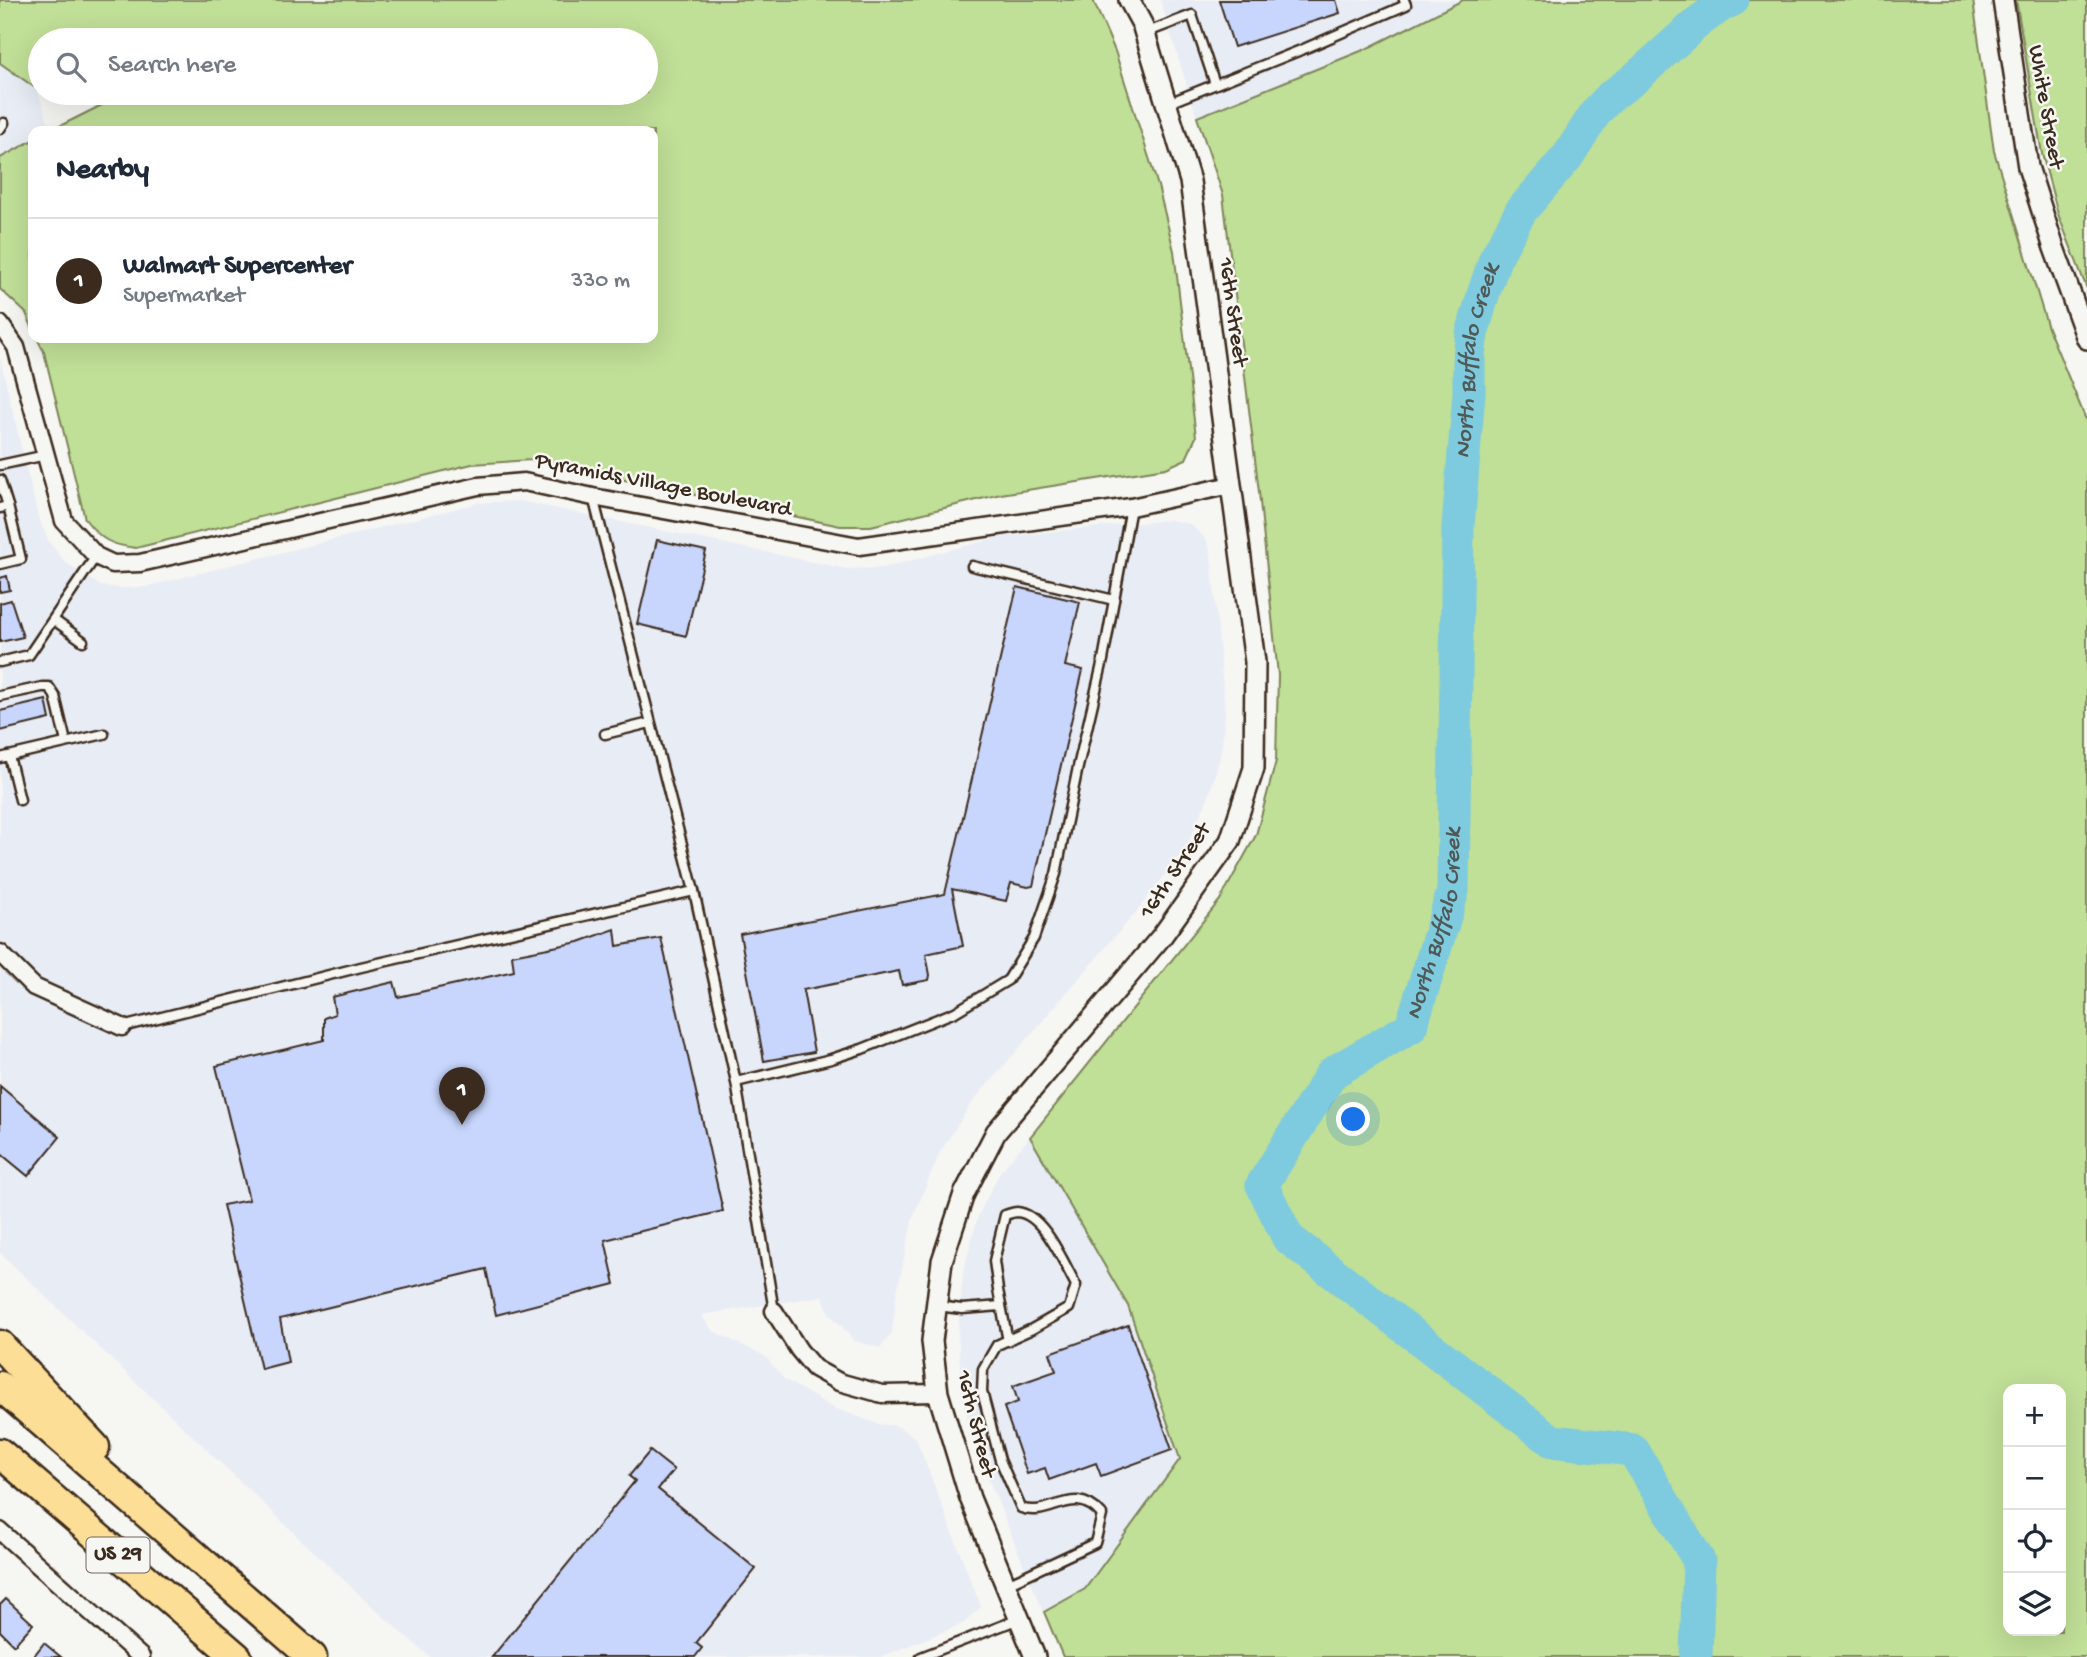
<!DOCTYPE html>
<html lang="en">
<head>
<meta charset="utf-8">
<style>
	:root { --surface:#fff; --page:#f2f2f3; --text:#1f2937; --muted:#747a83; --line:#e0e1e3; --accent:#3b2a1e }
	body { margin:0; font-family:"Gochi Hand",sans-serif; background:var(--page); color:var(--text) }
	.controls { position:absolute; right:21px; bottom:21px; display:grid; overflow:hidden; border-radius:14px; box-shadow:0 7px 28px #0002 }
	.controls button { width:63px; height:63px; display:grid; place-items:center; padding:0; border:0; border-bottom:2px solid var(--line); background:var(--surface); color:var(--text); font:35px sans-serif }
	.you { position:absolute; left:1354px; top:1120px; width:24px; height:24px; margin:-18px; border:5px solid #fff; border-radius:50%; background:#1a73e8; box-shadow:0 0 0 10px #1a73e833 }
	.badge { display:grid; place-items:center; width:46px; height:46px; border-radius:50%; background:var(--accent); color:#fff; font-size:23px; font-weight:700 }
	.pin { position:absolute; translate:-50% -58px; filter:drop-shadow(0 2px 4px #0008) }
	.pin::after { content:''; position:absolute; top:37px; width:24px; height:21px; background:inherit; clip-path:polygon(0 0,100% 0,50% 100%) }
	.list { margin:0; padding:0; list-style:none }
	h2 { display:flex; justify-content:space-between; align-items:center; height:91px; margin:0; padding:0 28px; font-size:30px }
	h2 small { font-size:23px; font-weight:400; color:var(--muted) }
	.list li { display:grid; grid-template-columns:46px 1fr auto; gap:21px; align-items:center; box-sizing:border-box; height:126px; padding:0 28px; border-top:2px solid var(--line) }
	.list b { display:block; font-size:26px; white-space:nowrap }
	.list p { margin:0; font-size:23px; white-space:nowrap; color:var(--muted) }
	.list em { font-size:23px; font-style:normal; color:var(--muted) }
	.icon { flex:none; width:38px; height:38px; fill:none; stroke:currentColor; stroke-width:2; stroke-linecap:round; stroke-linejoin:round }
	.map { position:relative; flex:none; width:2087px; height:1657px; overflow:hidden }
	.search { position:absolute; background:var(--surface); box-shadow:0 7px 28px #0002; left:28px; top:28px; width:630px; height:77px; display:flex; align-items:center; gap:18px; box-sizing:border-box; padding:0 24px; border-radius:38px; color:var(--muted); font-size:26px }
	.panel { position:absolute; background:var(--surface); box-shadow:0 7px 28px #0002; left:28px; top:126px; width:630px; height:217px; border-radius:14px }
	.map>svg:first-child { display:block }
</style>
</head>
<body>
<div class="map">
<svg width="2087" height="1657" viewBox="0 0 2087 1657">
	<rect width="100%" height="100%" fill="#f6f6f2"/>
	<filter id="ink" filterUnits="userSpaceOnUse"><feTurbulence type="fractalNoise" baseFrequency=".0143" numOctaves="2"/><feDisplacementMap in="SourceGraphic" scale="14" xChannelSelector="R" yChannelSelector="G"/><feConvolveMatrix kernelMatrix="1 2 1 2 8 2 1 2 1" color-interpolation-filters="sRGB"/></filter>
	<g filter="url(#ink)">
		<g fill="#e8ecf5">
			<polygon points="1160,0 1463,0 1366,49 1197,117"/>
			<polygon points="0,63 37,89 51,131 33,131 33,140 0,158"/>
			<polygon points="0,358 38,517 49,542 66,563 101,586 120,588 145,587 478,503 520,501 847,569 883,568 999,537 1170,520 1190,524 1206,539 1211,555 1225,712 1221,752 1210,793 1186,848 1136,912 971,1104 940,1152 913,1217 896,1296 892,1333 880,1348 855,1341 830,1314 822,1296 701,1315 713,1331 765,1356 784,1379 831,1407 878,1424 897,1426 916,1438 981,1607 964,1623 881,1657 430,1657 369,1604 0,1253"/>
			<polygon points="1030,1137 1128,1306 1180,1459 1085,1589 1043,1612 979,1456 962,1397 958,1333 963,1273 978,1216 1000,1172"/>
		</g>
		<g fill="#c0df97" stroke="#7e845a" stroke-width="2" fill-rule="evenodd">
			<path d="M 0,0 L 1093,0 L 1115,51 L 1158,186 L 1174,251 L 1196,437 L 1186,459 L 1166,468 L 1001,494 L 871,526 L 840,526 L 531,460 L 472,464 L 136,548 C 110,545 101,540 85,519 L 44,352 L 37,338 L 653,338 L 653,131 L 50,131 L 106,103 L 102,93 L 646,93 L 646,40 L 40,40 L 40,87 L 37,89 L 0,63 Z"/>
			<path d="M 1463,0 L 1973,0 L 1994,151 L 2048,328 L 2087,422 L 2087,1657 L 1063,1657 L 1044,1612 L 1085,1589 L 1180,1459 L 1128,1306 L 1030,1137 L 1220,900 L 1256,835 L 1276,761 L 1278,675 L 1259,492 L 1223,195 L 1197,117 L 1366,49 ZM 2008,1389 L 2061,1389 L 2061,1631 L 2008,1631 Z"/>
			<polygon points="2016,0 2087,0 2087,289 2058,214 2042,154"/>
			<polygon points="33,140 33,329 26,313 0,289 0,158"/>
		</g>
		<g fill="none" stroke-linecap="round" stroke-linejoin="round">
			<path stroke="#7ecade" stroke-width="33" id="s1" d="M 1696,1657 L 1699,1561 L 1633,1450 L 1552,1441 L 1288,1238 L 1262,1185 L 1332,1073 L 1411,1027 L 1453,891 L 1458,526 L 1469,393 L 1469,355 L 1472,334 L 1484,292 L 1495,259 L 1521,211 L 1568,156 L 1596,112 L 1611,96 L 1633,80 L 1698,22 L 1722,5 L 1733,0"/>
		</g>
		<g fill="#c8d6fd" stroke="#3b2a1e" stroke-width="2">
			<polygon points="1219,0 1336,0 1340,13 1234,47"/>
			<polygon points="657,540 706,551 686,636 637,624"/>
			<polygon points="7,576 10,590 0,592 0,578"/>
			<polygon points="1017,587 1080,602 1065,666 1083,670 1033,886 1028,887 1011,883 1006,901 952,889 963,946 926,954 930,975 929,980 902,985 899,971 803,990 814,1052 764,1061 740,934 945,894"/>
			<polygon points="11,600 23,637 0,642 0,603"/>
			<polygon points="46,700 50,719 0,731 0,711"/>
			<polygon points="615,929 617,946 661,938 723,1211 605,1240 615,1284 496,1315 486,1269 280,1319 288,1362 261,1369 223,1205 249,1200 216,1066 324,1040 324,1018 335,1014 332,997 394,982 398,997 514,971 512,955 579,942"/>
			<polygon points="0,1086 60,1137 28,1176 0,1153"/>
			<polygon points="1128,1325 1172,1450 1101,1476 1096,1463 1049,1480 1045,1468 1027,1474 1004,1407 1018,1402 1013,1386 1056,1371 1050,1353"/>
			<polygon points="650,1451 674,1470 658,1489 756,1569 696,1643 702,1648 695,1657 492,1657 635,1481 629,1476"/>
			<polygon points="6,1599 33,1624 14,1645 0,1631 0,1605"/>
			<polygon points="44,1643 61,1657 33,1657"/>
		</g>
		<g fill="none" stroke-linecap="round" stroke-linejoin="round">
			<defs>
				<g id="service">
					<polyline points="1145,33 1192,15 1215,84"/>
					<polyline points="1166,104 1306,48 1406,5 1404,0"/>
					<polyline points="0,129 4,123"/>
					<polyline points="0,465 46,455"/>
					<polyline points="0,480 8,506 0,508"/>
					<polyline points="593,497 694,891 736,1082 774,1311"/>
					<polyline points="0,564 21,559 8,506"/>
					<polyline points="972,566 1114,600"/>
					<polyline points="54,620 83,641"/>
					<polyline points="0,662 29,655 96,556"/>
					<polyline points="0,696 42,687 49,687 55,696 66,742"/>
					<polyline points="605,734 650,723"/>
					<polyline points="9,756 104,734"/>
					<polyline points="0,758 9,756 20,800"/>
					<polyline points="122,1027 361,967 694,891"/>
					<polyline points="736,1082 831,1059 862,1049 955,1012 1008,980 1034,938 1056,874 1078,767 1103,660 1131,507"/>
					<polyline points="937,1306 962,1309 1001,1306"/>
					<path d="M 1005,1585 L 1095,1543 L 1102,1515 C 1073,1482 1051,1519 1021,1508 L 1000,1460 L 982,1392 L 983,1369 L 997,1345 L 1032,1329 L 1069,1308 L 1076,1285 C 1064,1264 1044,1214 1017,1212 C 1013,1212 1009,1214 1005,1215 L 994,1261 L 998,1290 L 1008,1341"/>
					<polyline points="921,1657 1019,1619"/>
				</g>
				<g id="minor">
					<polyline points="0,324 16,347 64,521 96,556 113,564 140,563 478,486 524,482 593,497 859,546 1131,507 1231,485"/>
					<polyline points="0,953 34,987 122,1027"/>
					<polyline points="774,1311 799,1350 814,1368 839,1382 882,1394 938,1393"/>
					<polyline points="0,1531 141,1657"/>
				</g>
				<g id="tertiary">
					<polyline points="2003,0 2028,167 2054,248 2087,339"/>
					<polyline points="1035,1657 970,1498 938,1393 932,1341 942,1261 964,1194 996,1132 1162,936 1230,841 1254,768 1255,662 1190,181 1142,24 1129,0"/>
				</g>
				<g id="motorway">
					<polyline points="0,1345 95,1447"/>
					<polyline points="0,1386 312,1657"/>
					<polyline points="0,1453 237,1657"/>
				</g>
			</defs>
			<use href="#service" stroke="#3b2a1e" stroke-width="13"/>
			<use href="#minor" stroke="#3b2a1e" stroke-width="21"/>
			<use href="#tertiary" stroke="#3b2a1e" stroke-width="24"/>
			<use href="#motorway" stroke="#3b2a1e" stroke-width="33"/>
			<use href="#service" stroke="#f6f6f2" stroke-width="8"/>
			<use href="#minor" stroke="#f6f6f2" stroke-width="16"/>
			<use href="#tertiary" stroke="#f6f6f2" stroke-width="19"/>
			<use href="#motorway" stroke="#fcde96" stroke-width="28"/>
		</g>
	</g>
	<g text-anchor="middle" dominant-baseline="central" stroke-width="5" stroke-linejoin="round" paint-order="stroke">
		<rect fill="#f6f6f2" stroke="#73675e" stroke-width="2" x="86.5" y="1537.5" width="63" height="35" rx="5"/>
		<g font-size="21" font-weight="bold" fill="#3b2a1e">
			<text x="118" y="1555">US 29</text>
		</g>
		<g font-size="23" fill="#3b2a1e" stroke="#f6f6f2">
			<text transform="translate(2045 107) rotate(80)">White Street</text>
			<text transform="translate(1232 312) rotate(82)">16th Street</text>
			<text transform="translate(663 486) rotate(11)">Pyramids Village Boulevard</text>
			<text transform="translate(1176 871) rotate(-56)">16th Street</text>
			<text transform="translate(975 1424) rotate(76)">16th Street</text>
		</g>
		<g font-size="24" font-style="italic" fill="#4f5a58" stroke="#f6f6f2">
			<text stroke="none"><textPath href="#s1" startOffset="1596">North Buffalo Creek</textPath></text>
			<text stroke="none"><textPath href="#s1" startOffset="1029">North Buffalo Creek</textPath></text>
		</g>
	</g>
</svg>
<div class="controls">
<button>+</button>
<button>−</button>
<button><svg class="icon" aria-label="locate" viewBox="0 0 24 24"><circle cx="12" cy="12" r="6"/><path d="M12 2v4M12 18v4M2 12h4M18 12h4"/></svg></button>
<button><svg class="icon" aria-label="layers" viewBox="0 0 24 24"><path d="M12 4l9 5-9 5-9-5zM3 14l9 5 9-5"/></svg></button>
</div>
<div class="you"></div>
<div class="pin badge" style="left:462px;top:1125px">1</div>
<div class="search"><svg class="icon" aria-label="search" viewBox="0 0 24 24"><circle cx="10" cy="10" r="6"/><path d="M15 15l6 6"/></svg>Search here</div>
<section class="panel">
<h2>Nearby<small></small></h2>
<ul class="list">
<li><span class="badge">1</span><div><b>Walmart Supercenter</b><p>Supermarket</p></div><em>330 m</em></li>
</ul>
</section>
</div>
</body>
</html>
